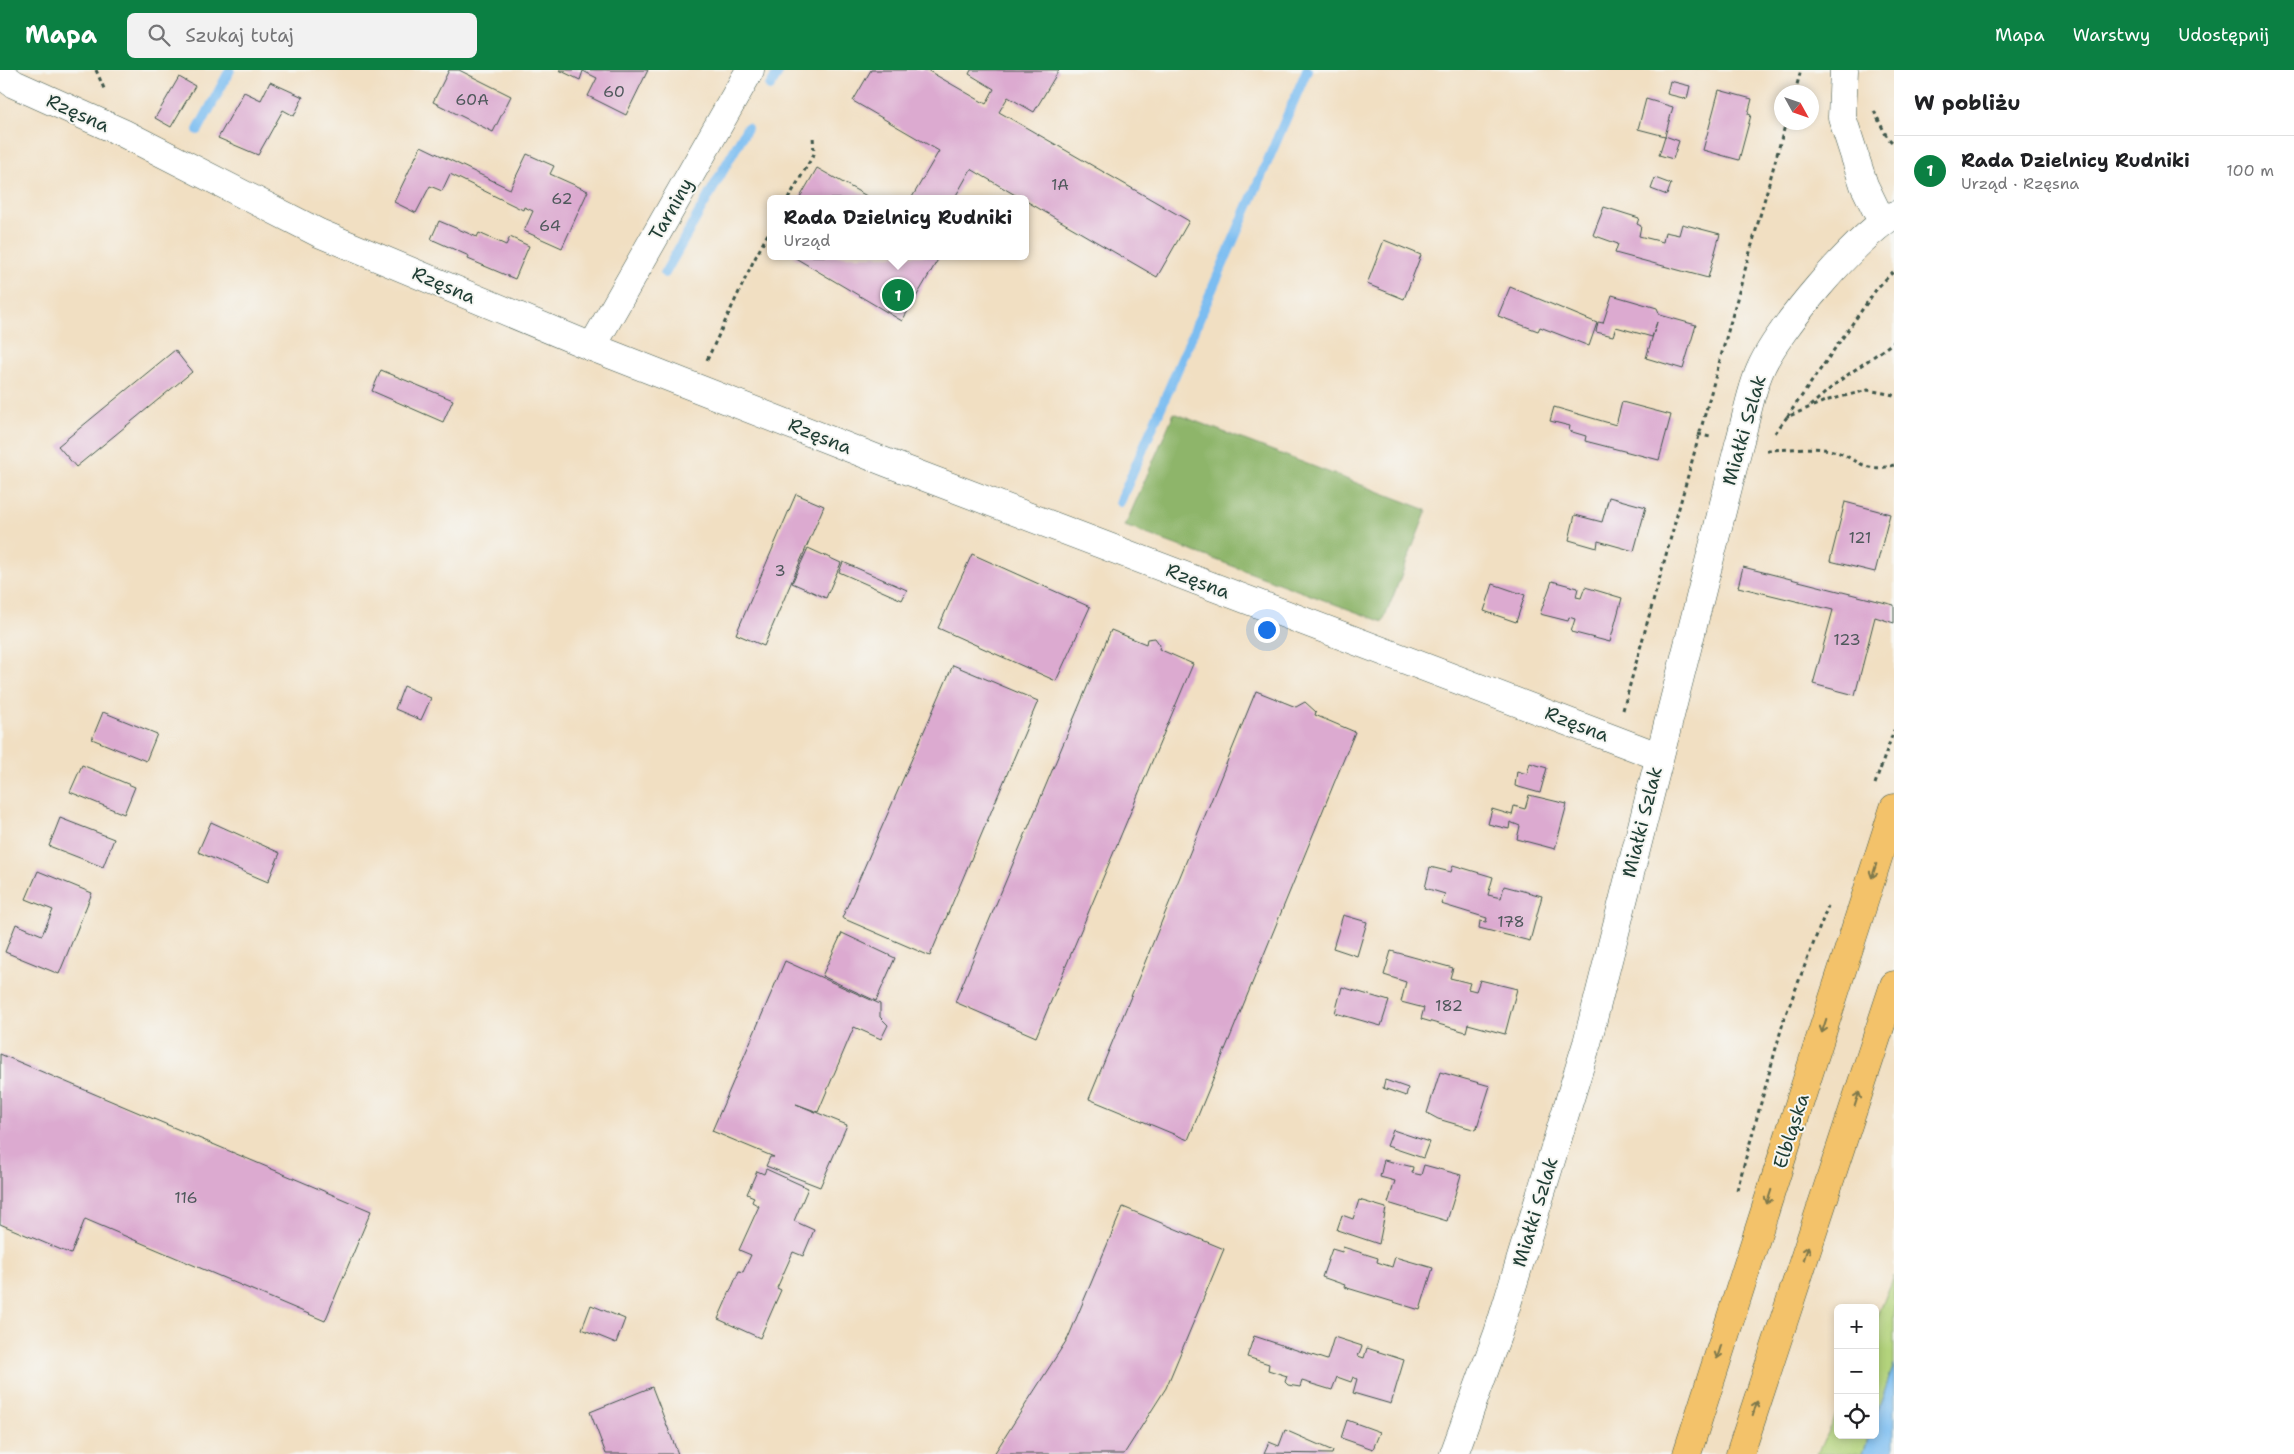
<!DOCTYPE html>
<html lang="pl">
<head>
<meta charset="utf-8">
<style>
	:root { --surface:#fff; --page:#f2f2f2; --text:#202124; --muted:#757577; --line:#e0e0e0; --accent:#0b8043 }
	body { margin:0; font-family:"Shantell Sans",sans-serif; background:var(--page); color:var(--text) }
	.controls { position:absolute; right:15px; bottom:15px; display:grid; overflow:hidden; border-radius:8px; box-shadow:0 2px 8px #0003 }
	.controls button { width:45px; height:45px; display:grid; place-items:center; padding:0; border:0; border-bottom:1px solid var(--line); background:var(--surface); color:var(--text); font:25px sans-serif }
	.compass { position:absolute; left:1774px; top:15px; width:45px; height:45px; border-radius:50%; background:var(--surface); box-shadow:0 2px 8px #0003; rotate:130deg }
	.you { position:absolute; left:1266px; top:559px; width:18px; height:18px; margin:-12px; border:4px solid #fff; border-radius:50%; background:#1a73e8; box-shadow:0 0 0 8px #1a73e833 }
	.badge { display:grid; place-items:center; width:32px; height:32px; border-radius:50%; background:var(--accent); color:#fff; font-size:16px; font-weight:700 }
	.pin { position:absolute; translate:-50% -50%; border:2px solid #fff; box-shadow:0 1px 5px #0006 }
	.popup { position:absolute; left:767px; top:125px; width:262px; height:65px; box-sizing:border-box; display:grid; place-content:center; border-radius:8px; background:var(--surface); filter:drop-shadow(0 1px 4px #0005); font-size:16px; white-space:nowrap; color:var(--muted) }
	.popup b { font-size:19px; color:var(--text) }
	.popup::after { content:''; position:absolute; left:50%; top:100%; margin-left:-10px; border:10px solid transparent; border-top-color:var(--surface) }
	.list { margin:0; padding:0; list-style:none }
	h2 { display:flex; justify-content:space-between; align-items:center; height:65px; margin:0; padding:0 20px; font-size:21px }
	h2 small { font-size:16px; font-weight:400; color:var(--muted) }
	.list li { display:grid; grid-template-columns:32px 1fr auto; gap:15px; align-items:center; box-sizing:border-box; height:70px; padding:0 20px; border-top:1px solid var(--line) }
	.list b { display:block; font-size:19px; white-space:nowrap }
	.list p { margin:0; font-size:16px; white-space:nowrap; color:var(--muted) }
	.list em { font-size:16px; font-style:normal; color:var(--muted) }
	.icon { flex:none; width:28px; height:28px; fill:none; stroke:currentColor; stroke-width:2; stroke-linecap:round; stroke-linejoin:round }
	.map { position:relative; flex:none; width:1894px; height:1384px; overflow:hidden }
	header { display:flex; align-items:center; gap:30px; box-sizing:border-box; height:70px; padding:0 25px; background:var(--accent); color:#fff }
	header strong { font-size:24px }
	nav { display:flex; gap:28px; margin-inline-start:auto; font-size:18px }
	.search { width:350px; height:45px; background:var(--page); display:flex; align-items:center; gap:12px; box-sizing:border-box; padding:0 18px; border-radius:8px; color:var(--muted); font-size:19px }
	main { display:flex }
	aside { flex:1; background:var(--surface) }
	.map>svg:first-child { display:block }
</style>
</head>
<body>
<header>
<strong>Mapa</strong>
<div class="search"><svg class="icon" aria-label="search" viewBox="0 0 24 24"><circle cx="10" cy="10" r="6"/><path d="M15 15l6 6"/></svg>Szukaj tutaj</div>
<nav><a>Mapa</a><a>Warstwy</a><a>Udostępnij</a></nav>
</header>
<main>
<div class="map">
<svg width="1894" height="1384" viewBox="0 0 1894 1384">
	<rect width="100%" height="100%" fill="#f6f6f2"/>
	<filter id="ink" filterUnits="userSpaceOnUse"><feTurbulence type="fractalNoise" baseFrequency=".02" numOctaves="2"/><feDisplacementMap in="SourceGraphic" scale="10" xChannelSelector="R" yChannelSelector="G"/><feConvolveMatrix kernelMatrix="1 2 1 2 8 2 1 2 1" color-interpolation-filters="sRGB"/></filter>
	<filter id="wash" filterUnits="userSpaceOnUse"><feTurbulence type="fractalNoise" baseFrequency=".0096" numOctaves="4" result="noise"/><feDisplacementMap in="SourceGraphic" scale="20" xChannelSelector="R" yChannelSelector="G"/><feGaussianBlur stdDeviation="1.12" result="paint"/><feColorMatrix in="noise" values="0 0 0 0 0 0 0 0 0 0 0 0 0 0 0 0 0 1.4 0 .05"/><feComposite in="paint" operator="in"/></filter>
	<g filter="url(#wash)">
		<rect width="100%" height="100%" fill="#f1dfc2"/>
		<g fill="#b3d37b" stroke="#698858">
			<polygon points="1894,1206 1894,1294 1875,1349 1875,1253"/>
			<polygon points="1838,1340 1838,1365 1869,1365 1863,1384 1817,1384"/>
		</g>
		<polygon fill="#8eb56b" stroke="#567950" points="1174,343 1427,440 1383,552 1125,456"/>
		<polygon fill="#7cbdf1" stroke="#4e7d92" points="1894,1294 1894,1384 1863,1384 1869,1365 1875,1365 1875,1349"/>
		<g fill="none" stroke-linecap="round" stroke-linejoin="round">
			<g stroke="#7cbdf1" stroke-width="10">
				<polyline points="770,16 780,0"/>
				<polyline points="198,60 230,0"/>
				<polyline points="665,203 747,58"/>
				<polyline points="1120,432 1307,0"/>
			</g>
		</g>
		<g id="blocks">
			<g fill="#dcaad0">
				<polygon points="449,0 459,0 511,26 493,62 433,32"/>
				<polygon points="559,0 648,0 626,45 588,26 597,8 583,1 580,10"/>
				<polygon points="871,0 927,0 986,34 994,19 969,4 971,0 1059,0 1034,42 1008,27 999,42 1189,151 1157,207 1026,131 1026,129 1022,129 971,99 954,129 911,129 939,81 853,31"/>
				<polygon points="179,7 195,16 171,57 155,48"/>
				<polygon points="1670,11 1690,16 1687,29 1667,24"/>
				<polygon points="270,12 303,27 294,46 283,40 258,85 218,68 244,22 261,30"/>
				<polygon points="1719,20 1752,29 1748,44 1751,45 1739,90 1703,80"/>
				<polygon points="1646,29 1673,37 1665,66 1638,59"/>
				<polygon points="1665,66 1679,71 1673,89 1659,85"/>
				<polygon points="421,76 510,119 527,84 554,96 550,104 588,121 562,178 524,161 533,141 524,137 523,140 450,104 442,121 430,116 416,143 394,132"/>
				<polygon points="817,98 872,129 799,129"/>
				<polygon points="1655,108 1671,114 1667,125 1651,119"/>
				<polygon points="1604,137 1639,148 1637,154 1641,156 1639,166 1663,172 1665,162 1679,165 1682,154 1720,164 1708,208 1615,183 1618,174 1593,165"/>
				<polygon points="439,151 477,167 479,163 506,175 510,167 529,176 515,209 468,189 469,186 431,169"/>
				<polygon points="1384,170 1421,185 1404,229 1367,214"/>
				<polygon points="792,186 940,186 902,251"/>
				<polygon points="1510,217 1597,253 1589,276 1540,257 1538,261 1498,246"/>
				<polygon points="1612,225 1657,238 1660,245 1696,255 1683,299 1646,288 1657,252 1652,267 1616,257 1613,266 1596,262 1598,252 1603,253"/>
				<polygon points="175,280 192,302 76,397 58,376"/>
				<polygon points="381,300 453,330 443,352 372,321"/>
				<polygon points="1622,332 1671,345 1659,390 1585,371 1586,366 1569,361 1570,356 1550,351 1554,337 1616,355"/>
				<polygon points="796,424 824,436 764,576 736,564"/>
				<polygon points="1609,427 1646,437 1634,481 1598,471 1597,478 1569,470 1575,445 1602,452"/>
				<polygon points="1845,432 1890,444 1875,502 1830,491"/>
				<polygon points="808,478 841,493 826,528 792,513"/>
				<polygon points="972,484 1090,537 1056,611 938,558"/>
				<polygon points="843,492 907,520 902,530 839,502"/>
				<polygon points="1743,497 1894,535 1894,553 1875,547 1855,625 1813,614 1833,540 1738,517"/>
				<polygon points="1552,511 1578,518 1576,527 1581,528 1585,517 1622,528 1610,572 1571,562 1575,549 1569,547 1568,551 1540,544"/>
				<polygon points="1493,514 1525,525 1516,552 1484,541"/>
				<polygon points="1111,560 1146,574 1147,569 1155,568 1160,575 1159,579 1193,594 1036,967 955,932"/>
				<polygon points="953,595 1038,631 930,886 842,848"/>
				<polygon points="404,616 431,628 421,650 395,639"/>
				<polygon points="1256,621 1296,637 1305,632 1316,642 1315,645 1355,662 1188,1070 1089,1029"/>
				<polygon points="103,642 157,664 146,691 92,669"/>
				<polygon points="1530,693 1547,698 1540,723 1515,716 1517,701 1527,704"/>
				<polygon points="82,695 135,717 124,744 70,722"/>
				<polygon points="1529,725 1567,734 1555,779 1517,769 1520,756 1510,752 1509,759 1488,754 1492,739 1512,745 1514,736 1525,739"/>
				<polygon points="60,748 114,769 103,797 49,776"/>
				<polygon points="211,752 280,783 268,812 198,782"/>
				<polygon points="1453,795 1493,807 1488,825 1501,828 1504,816 1542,826 1530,871 1479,858 1480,851 1486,852 1487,848 1441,834 1445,824 1425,818 1430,797 1451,802"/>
				<polygon points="38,801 92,823 59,904 5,882 16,854 42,865 53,840 26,829"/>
				<polygon points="1343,845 1367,852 1357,886 1333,878"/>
				<polygon points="842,863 895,888 876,931 822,906"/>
				<polygon points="1391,881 1453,898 1450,908 1470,913 1468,919 1476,921 1480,910 1517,919 1505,964 1468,954 1466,962 1421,949 1424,938 1401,932 1406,912 1384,905"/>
				<polygon points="785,891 880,934 880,947 888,955 881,969 854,957 818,1042 796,1034 847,1055 820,1117 766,1096 770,1087 774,1087 712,1061"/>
				<polygon points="1342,917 1389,931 1381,956 1335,943"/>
				<polygon points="0,984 371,1141 325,1251 85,1149 71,1184 0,1154"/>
				<polygon points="1440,1002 1490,1016 1476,1060 1438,1049 1427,1043"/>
				<polygon points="1385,1010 1408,1018 1406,1026 1383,1018"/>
				<polygon points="1393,1060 1429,1072 1423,1088 1387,1076"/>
				<polygon points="1384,1090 1413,1097 1412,1103 1421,1105 1424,1095 1461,1105 1447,1151 1388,1133 1395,1111 1380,1107"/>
				<polygon points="766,1099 808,1118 794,1151 814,1160 803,1186 793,1182 777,1218 781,1220 760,1268 718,1249 739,1201 743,1202 751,1185 739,1180 759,1136 752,1132 754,1127 747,1124 757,1101 764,1104"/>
				<polygon points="1359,1130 1386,1138 1379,1174 1337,1160 1342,1145 1353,1149"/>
				<polygon points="1123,1137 1224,1179 1166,1318 1124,1384 994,1384 1068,1268"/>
				<polygon points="1343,1177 1378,1188 1377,1192 1392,1197 1395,1187 1433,1198 1420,1240 1344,1217 1345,1215 1322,1207 1332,1179 1342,1182"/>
				<polygon points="591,1235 625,1249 616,1273 582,1259"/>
				<polygon points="1254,1266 1327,1290 1334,1267 1362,1276 1358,1286 1364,1288 1367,1278 1404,1290 1391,1334 1353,1323 1357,1309 1353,1307 1351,1312 1337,1307 1332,1320 1302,1311 1300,1317 1288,1315 1285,1312 1287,1306 1268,1300 1269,1294 1247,1287"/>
				<polygon points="652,1317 678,1384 606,1384 590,1342"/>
				<polygon points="1347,1350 1380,1362 1373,1379 1341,1368"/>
				<polygon points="1285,1360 1333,1381 1332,1384 1264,1383 1269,1372 1279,1376"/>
			</g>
		</g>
	</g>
	<g filter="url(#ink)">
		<use href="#blocks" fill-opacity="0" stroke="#3e5549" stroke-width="1"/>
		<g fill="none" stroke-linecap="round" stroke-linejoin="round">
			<defs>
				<g id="minor">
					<polyline points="1844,0 1842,47 1864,115 1882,152"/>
					<polyline points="0,4 14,14 123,63 319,163 592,277 888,393 1658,686"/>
					<polyline points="592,277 750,0"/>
					<path d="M 1454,1384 L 1498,1263 L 1587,973 L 1739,374 C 1746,350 1750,323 1760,300 C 1777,260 1856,167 1894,145"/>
				</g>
				<g id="major">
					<polyline points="1687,1384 1894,738"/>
					<polyline points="1740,1384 1894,915"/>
				</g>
			</defs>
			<use href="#minor" stroke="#3e5549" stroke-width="29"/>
			<use href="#major" stroke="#3e5549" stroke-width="29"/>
			<g stroke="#3e5549" stroke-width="3" stroke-dasharray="4 4" stroke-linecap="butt">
				<polyline points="96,0 105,21"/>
				<polyline points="1795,22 1801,0"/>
				<polyline points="1874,41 1887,67 1894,74"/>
				<polyline points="788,129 814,84 813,65"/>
				<polyline points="707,290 753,192 770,160"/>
				<polyline points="1810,336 1839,311 1894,272"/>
				<polyline points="1787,347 1878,217 1894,201"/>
				<polyline points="1775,363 1787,347 1825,331 1868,320 1894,325"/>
				<polyline points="1698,364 1710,367"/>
				<path d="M 1767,380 C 1786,380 1810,376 1829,380 C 1858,386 1861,405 1894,395"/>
				<polyline points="1623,640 1786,52"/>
				<polyline points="1875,714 1894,660"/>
				<polyline points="1737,1120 1784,949 1828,836"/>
			</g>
			<use href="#minor" stroke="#fff" stroke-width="28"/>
			<use href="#major" stroke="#f3c26a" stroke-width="28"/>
		</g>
		<defs><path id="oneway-shaft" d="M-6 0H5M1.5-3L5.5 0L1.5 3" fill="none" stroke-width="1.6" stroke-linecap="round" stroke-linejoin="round" transform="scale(1.25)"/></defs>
		<g stroke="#7e794c">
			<use href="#oneway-shaft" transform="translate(1874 801) rotate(108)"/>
			<use href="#oneway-shaft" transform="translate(1824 956) rotate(108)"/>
			<use href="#oneway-shaft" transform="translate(1857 1029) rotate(-72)"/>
			<use href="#oneway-shaft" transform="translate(1769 1127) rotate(108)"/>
			<use href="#oneway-shaft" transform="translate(1806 1183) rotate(-72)"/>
			<use href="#oneway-shaft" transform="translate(1719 1282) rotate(108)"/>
			<use href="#oneway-shaft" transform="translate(1755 1338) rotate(-72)"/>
		</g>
	</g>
	<g text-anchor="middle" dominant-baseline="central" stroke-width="4" stroke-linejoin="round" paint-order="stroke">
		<g font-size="16" fill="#4e585b">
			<text x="614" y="21">60</text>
			<text x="472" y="29">60A</text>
			<text x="1060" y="114">1A</text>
			<text x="562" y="128">62</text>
			<text x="550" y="155">64</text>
			<text x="1860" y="467">121</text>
			<text x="780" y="500">3</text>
			<text x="1847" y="569">123</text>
			<text x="1511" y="851">178</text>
			<text x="1449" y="935">182</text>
			<text x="186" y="1127">116</text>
		</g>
		<g font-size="19" fill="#1f3d34" stroke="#f6f6f2">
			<text transform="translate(78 43) rotate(24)">Rzęsna</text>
			<text transform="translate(671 139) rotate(-60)">Tarniny</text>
			<text transform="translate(444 215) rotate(23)">Rzęsna</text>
			<text transform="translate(1744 360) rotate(-74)">Miałki Szlak</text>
			<text transform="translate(820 366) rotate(22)">Rzęsna</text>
			<text transform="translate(1198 511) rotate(21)">Rzęsna</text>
			<text transform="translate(1577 654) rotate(21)">Rzęsna</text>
			<text transform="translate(1642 752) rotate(-76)">Miałki Szlak</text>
			<text transform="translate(1791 1061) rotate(-72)">Elbląska</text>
			<text transform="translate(1535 1142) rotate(-73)">Miałki Szlak</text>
		</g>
	</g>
</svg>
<div class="controls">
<button>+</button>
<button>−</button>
<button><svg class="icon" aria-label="locate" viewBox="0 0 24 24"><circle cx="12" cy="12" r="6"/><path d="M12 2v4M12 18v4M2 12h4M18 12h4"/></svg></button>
</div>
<svg class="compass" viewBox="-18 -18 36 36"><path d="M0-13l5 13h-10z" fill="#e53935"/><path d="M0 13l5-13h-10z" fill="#757577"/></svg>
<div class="you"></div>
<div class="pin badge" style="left:898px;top:225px">1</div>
<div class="popup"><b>Rada Dzielnicy Rudniki</b>Urząd</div>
</div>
<aside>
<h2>W pobliżu<small></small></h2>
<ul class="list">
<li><span class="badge">1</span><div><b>Rada Dzielnicy Rudniki</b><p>Urząd · Rzęsna</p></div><em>100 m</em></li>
</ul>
</aside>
</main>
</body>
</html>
